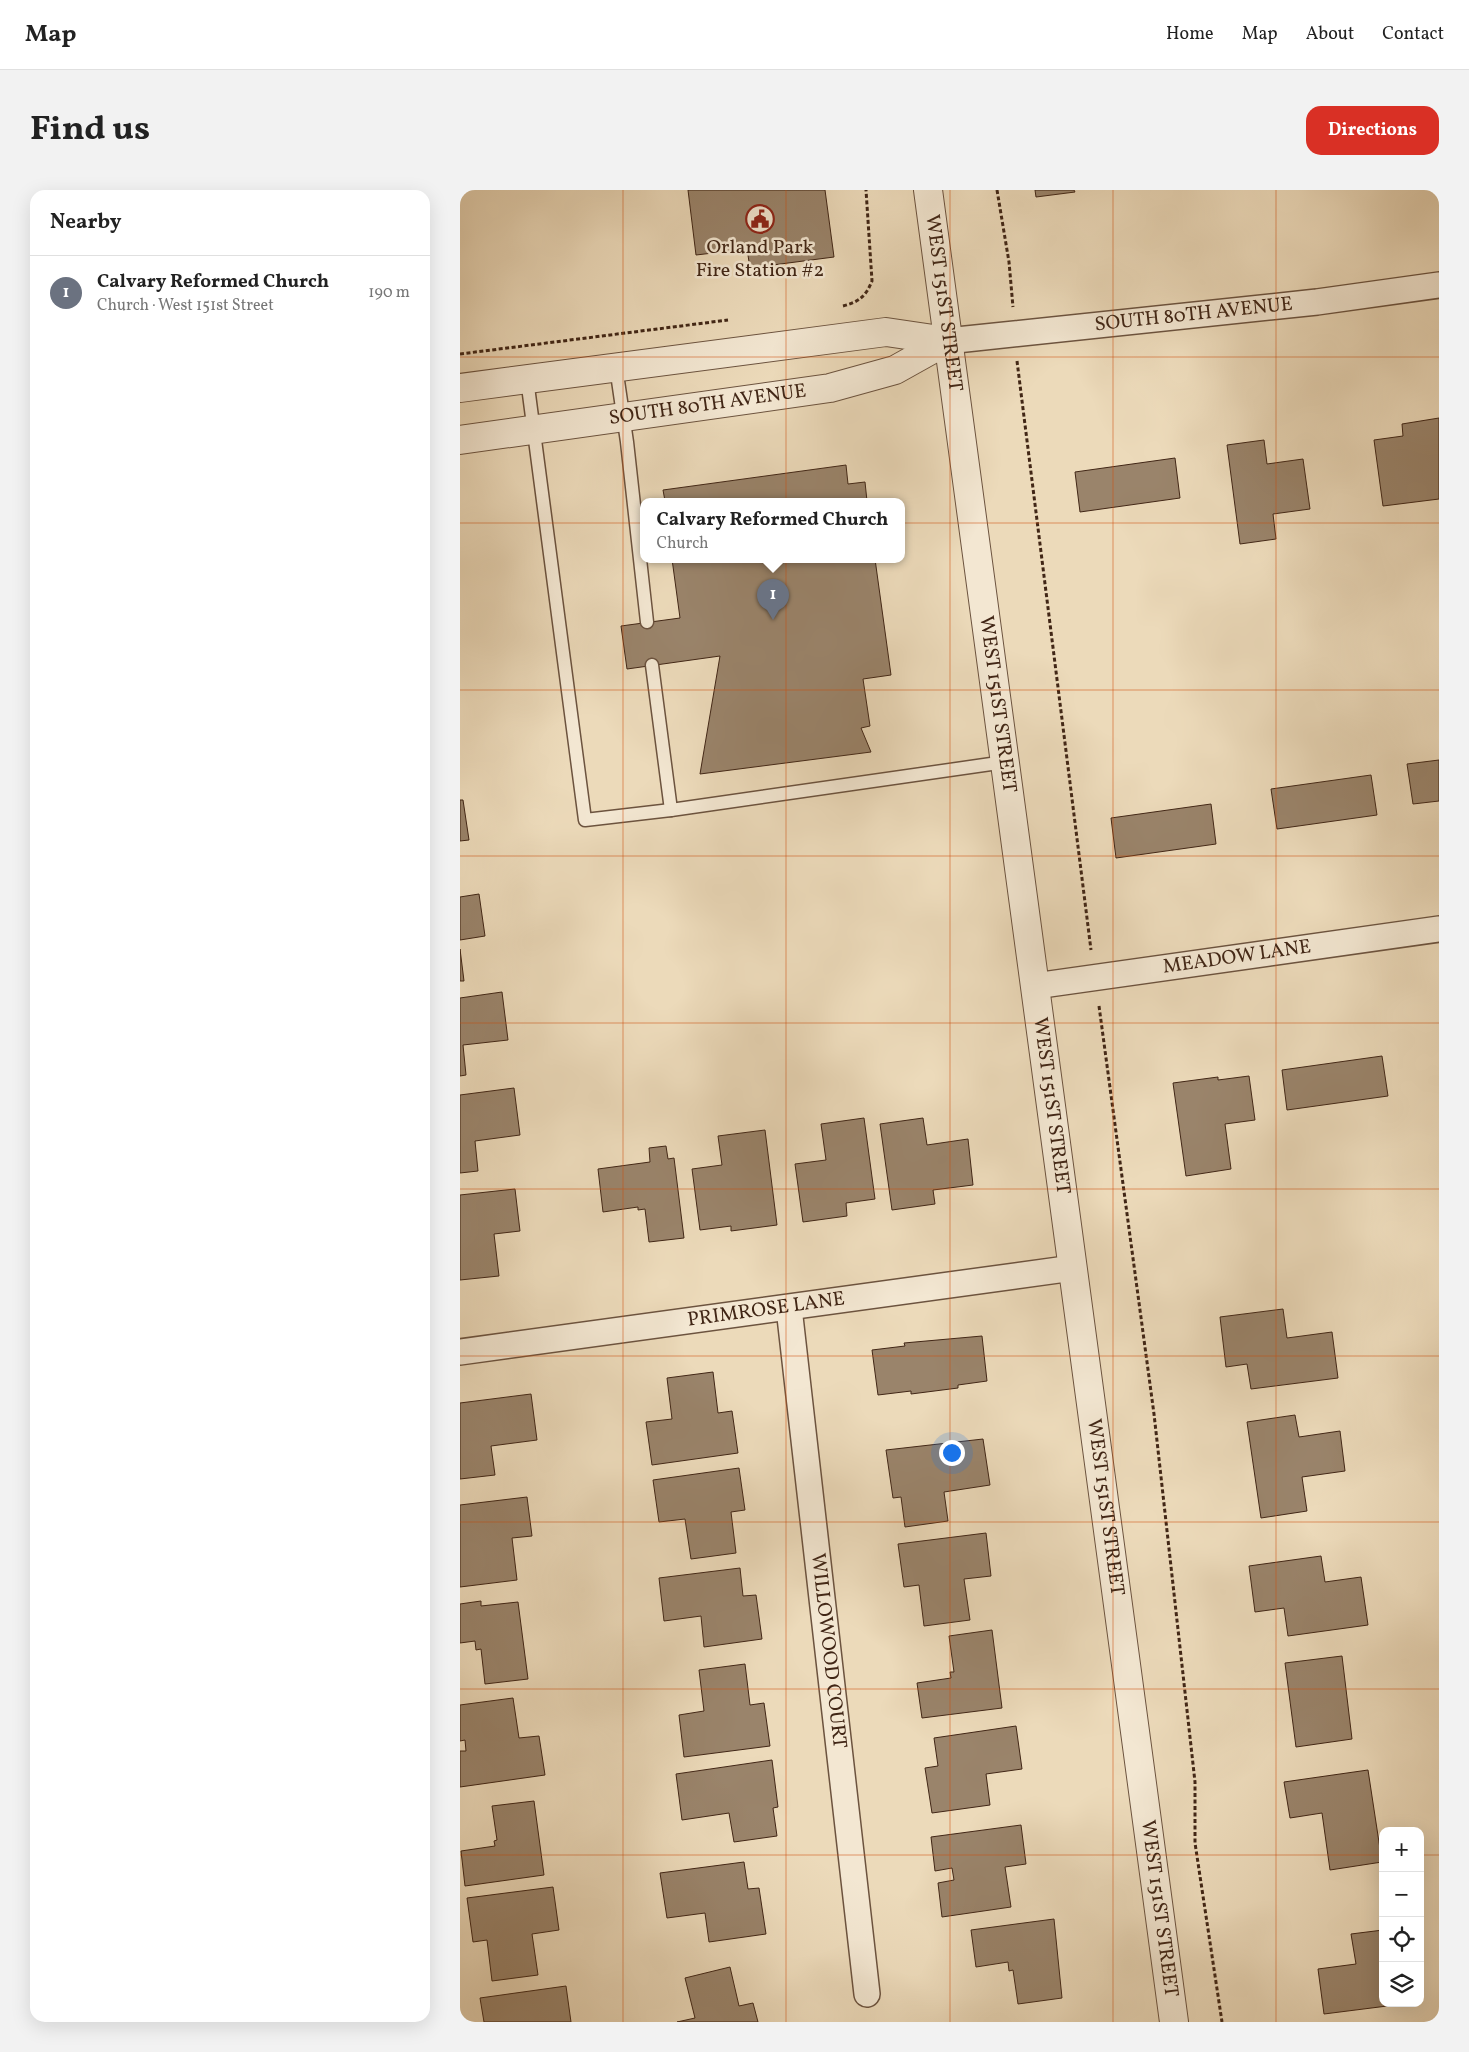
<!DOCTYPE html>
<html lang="en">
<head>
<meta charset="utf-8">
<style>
	:root { --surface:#fff; --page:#f2f2f2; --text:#222; --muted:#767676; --line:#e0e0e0; --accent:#d93025 }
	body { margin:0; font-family:Vollkorn,serif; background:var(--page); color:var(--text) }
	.controls { position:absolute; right:15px; bottom:15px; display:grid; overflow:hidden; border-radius:10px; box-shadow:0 5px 20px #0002 }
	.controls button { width:45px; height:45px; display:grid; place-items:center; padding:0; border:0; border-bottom:1px solid var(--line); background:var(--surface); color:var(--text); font:25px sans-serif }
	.you { position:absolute; left:491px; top:1262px; width:18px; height:18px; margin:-12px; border:4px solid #fff; border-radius:50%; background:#1a73e8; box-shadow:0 0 0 8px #1a73e833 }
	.badge { display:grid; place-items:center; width:32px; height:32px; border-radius:50%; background:var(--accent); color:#fff; font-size:16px; font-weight:700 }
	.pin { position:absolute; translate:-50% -41px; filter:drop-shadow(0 1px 2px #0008) }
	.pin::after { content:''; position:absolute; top:26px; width:18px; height:15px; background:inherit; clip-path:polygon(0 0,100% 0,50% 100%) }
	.popup { position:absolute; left:180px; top:308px; width:265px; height:65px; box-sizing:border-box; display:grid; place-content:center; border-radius:10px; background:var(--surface); filter:drop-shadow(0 1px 4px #0005); font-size:16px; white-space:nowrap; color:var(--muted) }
	.popup b { font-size:19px; color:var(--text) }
	.popup::after { content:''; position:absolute; left:50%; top:100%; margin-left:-10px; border:10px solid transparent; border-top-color:var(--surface) }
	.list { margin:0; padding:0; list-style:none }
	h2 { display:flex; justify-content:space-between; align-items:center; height:65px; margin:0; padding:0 20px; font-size:21px }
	h2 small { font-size:16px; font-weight:400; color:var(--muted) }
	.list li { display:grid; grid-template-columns:32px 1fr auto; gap:15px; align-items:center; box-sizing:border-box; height:75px; padding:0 20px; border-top:1px solid var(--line) }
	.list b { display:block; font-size:19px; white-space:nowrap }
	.list p { margin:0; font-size:16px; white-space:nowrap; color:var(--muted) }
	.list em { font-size:16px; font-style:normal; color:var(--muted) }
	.icon { flex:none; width:28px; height:28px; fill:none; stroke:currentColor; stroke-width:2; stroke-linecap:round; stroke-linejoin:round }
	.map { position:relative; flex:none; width:979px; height:1832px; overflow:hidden; border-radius:15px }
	header { display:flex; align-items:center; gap:30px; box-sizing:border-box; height:70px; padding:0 25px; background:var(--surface); border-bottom:1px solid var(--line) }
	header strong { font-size:24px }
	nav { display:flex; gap:28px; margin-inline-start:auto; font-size:18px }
	.intro { display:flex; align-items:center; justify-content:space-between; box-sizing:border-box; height:120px; padding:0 30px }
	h1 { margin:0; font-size:35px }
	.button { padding:12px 22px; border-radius:15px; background:var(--accent); color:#fff; font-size:18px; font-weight:700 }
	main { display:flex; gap:30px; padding:0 30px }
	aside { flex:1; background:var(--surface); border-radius:15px; box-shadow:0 5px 20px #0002 }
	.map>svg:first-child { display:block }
</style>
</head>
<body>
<header>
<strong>Map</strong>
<nav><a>Home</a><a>Map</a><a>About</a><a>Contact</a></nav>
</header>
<div class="intro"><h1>Find us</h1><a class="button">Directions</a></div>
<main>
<aside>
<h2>Nearby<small></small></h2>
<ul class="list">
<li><span class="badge" style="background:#6b7280">1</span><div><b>Calvary Reformed Church</b><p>Church · West 151st Street</p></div><em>190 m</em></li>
</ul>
</aside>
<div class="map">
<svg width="979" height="1832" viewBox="0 0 979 1832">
	<rect width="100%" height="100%" fill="#ecdaba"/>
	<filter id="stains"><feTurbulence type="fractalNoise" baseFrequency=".004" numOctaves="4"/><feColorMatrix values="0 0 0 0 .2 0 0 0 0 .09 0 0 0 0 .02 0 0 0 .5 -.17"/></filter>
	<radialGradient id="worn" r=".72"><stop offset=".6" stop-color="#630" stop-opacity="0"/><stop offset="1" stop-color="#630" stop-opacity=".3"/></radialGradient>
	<g fill="#9a846b" stroke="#412616">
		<polygon points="228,0 365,0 374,67 290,78 287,59 236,65"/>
		<polygon points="575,0 614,0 615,2 576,7"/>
		<polygon points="979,228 979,309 923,316 914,250 943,246 942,234"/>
		<polygon points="804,250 807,274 843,269 850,319 813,324 816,349 780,354 767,255"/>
		<polygon points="715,268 720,308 620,322 615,282"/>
		<polygon points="386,275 388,294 405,292 407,311 205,311 203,300"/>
		<polygon points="212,369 415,369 431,485 403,489 410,536 401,538 411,562 240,584 260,466 167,479 161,436 220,428"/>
		<polygon points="979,570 979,611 953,614 947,574"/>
		<polygon points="911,585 917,625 817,639 811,599"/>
		<polygon points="0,610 3,610 9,650 0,651"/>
		<polygon points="751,614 756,654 656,668 651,628"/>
		<polygon points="19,704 25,746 0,750 0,707"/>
		<polygon points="0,759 4,791 0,791"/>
		<polygon points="42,802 48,850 3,855 6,885 0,886 0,808"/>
		<polygon points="922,866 928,906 827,920 822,880"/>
		<polygon points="789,886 795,930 765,934 771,979 726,986 713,893 758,887 758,890"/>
		<polygon points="54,898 60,945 15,951 18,981 0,983 0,905"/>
		<polygon points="404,928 415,1009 386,1013 387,1026 343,1032 335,974 366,970 361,934"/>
		<polygon points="463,928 467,955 508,949 513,995 473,1000 475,1014 432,1020 420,934"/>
		<polygon points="305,940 317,1035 271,1041 271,1036 240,1040 232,979 262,975 258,946"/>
		<polygon points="206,956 208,969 214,968 224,1048 189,1052 185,1019 178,1020 178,1017 143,1022 138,979 190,972 189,958"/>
		<polygon points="55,999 60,1041 34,1044 39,1086 0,1090 0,1005"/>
		<polygon points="823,1119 827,1148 872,1142 878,1188 791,1199 787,1174 766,1177 760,1127"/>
		<polygon points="522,1146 527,1191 498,1195 498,1198 451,1204 451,1201 418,1205 412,1160 445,1156 444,1153"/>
		<polygon points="253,1182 258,1223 272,1221 278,1263 192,1275 186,1232 212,1229 207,1188"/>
		<polygon points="71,1204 77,1250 31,1256 35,1285 0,1289 0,1213"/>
		<polygon points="835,1225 839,1247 880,1241 885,1281 842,1287 847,1321 801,1328 787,1232"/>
		<polygon points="523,1249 530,1295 484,1302 488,1331 445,1337 441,1307 433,1308 426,1260"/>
		<polygon points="279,1278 285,1320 271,1322 276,1363 231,1369 225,1329 199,1332 193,1290"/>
		<polygon points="67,1307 72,1346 52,1348 57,1390 0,1397 0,1315"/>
		<polygon points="526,1343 531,1386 504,1389 510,1430 464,1436 459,1395 444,1397 438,1354"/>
		<polygon points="861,1366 865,1392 901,1387 908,1435 828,1446 824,1418 795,1422 789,1376"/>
		<polygon points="280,1378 283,1406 296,1405 302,1449 244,1457 241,1426 204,1431 199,1388"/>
		<polygon points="21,1411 21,1416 58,1412 68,1489 25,1494 21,1459 16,1460 15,1451 0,1453 0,1414"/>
		<polygon points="532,1440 542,1518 462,1528 457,1493 491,1488 490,1482 494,1482 489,1446"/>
		<polygon points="882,1466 892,1549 836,1557 825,1473"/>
		<polygon points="285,1474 290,1515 304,1513 310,1556 224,1567 219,1525 244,1521 239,1480"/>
		<polygon points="53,1508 59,1548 79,1546 85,1585 0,1597 0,1561 6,1561 5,1550 0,1551 0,1515"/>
		<polygon points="556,1536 562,1579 526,1584 530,1615 472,1623 465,1578 478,1576 474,1548"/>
		<polygon points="312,1570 318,1617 313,1618 317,1646 274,1652 269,1623 222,1630 216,1584"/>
		<polygon points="908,1580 922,1672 870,1680 862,1623 830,1628 824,1592"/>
		<polygon points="74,1611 84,1685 5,1696 1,1661 35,1656 34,1651 37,1650 32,1616"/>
		<polygon points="561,1635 566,1674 545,1677 551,1717 482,1727 478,1693 494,1690 492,1678 475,1681 471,1647"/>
		<polygon points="284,1672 288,1699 299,1698 306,1744 249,1752 245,1723 207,1728 200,1683"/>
		<polygon points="93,1697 99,1740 72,1744 78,1785 32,1791 27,1750 13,1752 7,1708"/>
		<polygon points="594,1729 602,1808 558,1814 553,1780 549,1781 548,1772 516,1777 511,1740"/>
		<polygon points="923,1740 923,1813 943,1814 864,1824 858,1779 896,1774 891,1744"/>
		<polygon points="270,1777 279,1816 293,1813 298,1832 217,1832 235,1828 225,1788"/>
		<polygon points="106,1796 111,1832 24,1832 20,1808"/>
	</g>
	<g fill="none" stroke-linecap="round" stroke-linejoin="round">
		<defs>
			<g id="service">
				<polyline points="156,177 167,252 187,432"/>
				<polyline points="67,189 125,630 211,620 545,572"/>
				<polyline points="192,475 211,620"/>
			</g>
			<g id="minor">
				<path id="s1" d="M 487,151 L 857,112 L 979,95"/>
				<path id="s2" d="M 575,796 L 979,739"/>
				<path id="s3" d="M 329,1118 L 407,1804"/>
				<path id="s4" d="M 0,1162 L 613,1078"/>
			</g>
			<g id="tertiary">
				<path id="s5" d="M 468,0 L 714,1832"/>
				<polyline points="0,198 426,142 487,151"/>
				<path id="s6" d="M 0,250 L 370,198 L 435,180 L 487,151"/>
			</g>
		</defs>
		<use href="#service" stroke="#6c533f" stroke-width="15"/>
		<use href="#minor" stroke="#6c533f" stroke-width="28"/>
		<use href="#tertiary" stroke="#6c533f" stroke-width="30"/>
		<g stroke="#412616" stroke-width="3" stroke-dasharray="4 2.5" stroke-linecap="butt">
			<polyline points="537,0 549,72 553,117"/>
			<path d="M 383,116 C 399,112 406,106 412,91 L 406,0"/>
			<polyline points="0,164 268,130"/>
			<polyline points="557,171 631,760"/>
			<polyline points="639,816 694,1224 735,1592 735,1653 762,1832"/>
		</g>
		<use href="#service" stroke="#f3e7d2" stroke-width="12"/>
		<use href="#minor" stroke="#f3e7d2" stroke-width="25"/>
		<use href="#tertiary" stroke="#f3e7d2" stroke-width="28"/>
	</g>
	<path fill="none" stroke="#cf510e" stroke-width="1" stroke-opacity="0.55" d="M 163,0 L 163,1832M 326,0 L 326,1832M 490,0 L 490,1832M 653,0 L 653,1832M 816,0 L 816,1832M 0,167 L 979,167M 0,333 L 979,333M 0,500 L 979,500M 0,666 L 979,666M 0,833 L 979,833M 0,999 L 979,999M 0,1166 L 979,1166M 0,1332 L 979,1332M 0,1499 L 979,1499M 0,1665 L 923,1665M 960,1665 L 979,1665"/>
	<defs>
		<symbol id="civic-ring" viewBox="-11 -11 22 22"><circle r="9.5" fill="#f3e7d2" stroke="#8f2418" stroke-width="1.5"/><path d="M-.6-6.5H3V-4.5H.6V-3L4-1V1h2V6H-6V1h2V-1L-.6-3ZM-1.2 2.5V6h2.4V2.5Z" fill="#8f2418"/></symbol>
	</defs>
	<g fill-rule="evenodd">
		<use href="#civic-ring" x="284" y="13" width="32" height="32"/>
	</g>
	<g text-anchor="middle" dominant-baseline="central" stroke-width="5" stroke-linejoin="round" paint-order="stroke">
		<g font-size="20" fill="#412616" stroke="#f3e7d2">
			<text x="300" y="58">Orland Park<tspan x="300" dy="23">Fire Station #2</tspan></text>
		</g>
		<g font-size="20" fill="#412616" stroke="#f3e7d2">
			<text stroke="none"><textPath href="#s5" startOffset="114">WEST 151ST STREET</textPath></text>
			<text stroke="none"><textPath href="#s1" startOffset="248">SOUTH 80TH AVENUE</textPath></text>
			<text stroke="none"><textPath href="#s6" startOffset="250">SOUTH 80TH AVENUE</textPath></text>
			<text stroke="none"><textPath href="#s5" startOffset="519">WEST 151ST STREET</textPath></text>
			<text stroke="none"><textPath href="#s2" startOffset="204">MEADOW LANE</textPath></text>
			<text stroke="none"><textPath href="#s5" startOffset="924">WEST 151ST STREET</textPath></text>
			<text stroke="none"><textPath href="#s4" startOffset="309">PRIMROSE LANE</textPath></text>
			<text stroke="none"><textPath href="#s5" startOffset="1329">WEST 151ST STREET</textPath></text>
			<text stroke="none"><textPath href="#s3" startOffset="345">WILLOWOOD COURT</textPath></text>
			<text stroke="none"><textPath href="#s5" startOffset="1734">WEST 151ST STREET</textPath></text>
		</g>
	</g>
	<rect width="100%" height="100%" filter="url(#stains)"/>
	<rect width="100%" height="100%" fill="url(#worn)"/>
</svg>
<div class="controls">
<button>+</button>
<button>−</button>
<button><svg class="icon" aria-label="locate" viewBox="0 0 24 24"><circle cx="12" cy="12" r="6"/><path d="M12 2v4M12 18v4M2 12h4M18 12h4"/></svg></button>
<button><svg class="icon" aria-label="layers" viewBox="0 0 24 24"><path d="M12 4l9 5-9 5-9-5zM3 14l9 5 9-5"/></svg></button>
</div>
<div class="you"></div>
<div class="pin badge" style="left:313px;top:430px;background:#6b7280">1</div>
<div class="popup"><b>Calvary Reformed Church</b>Church</div>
</div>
</main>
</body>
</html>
